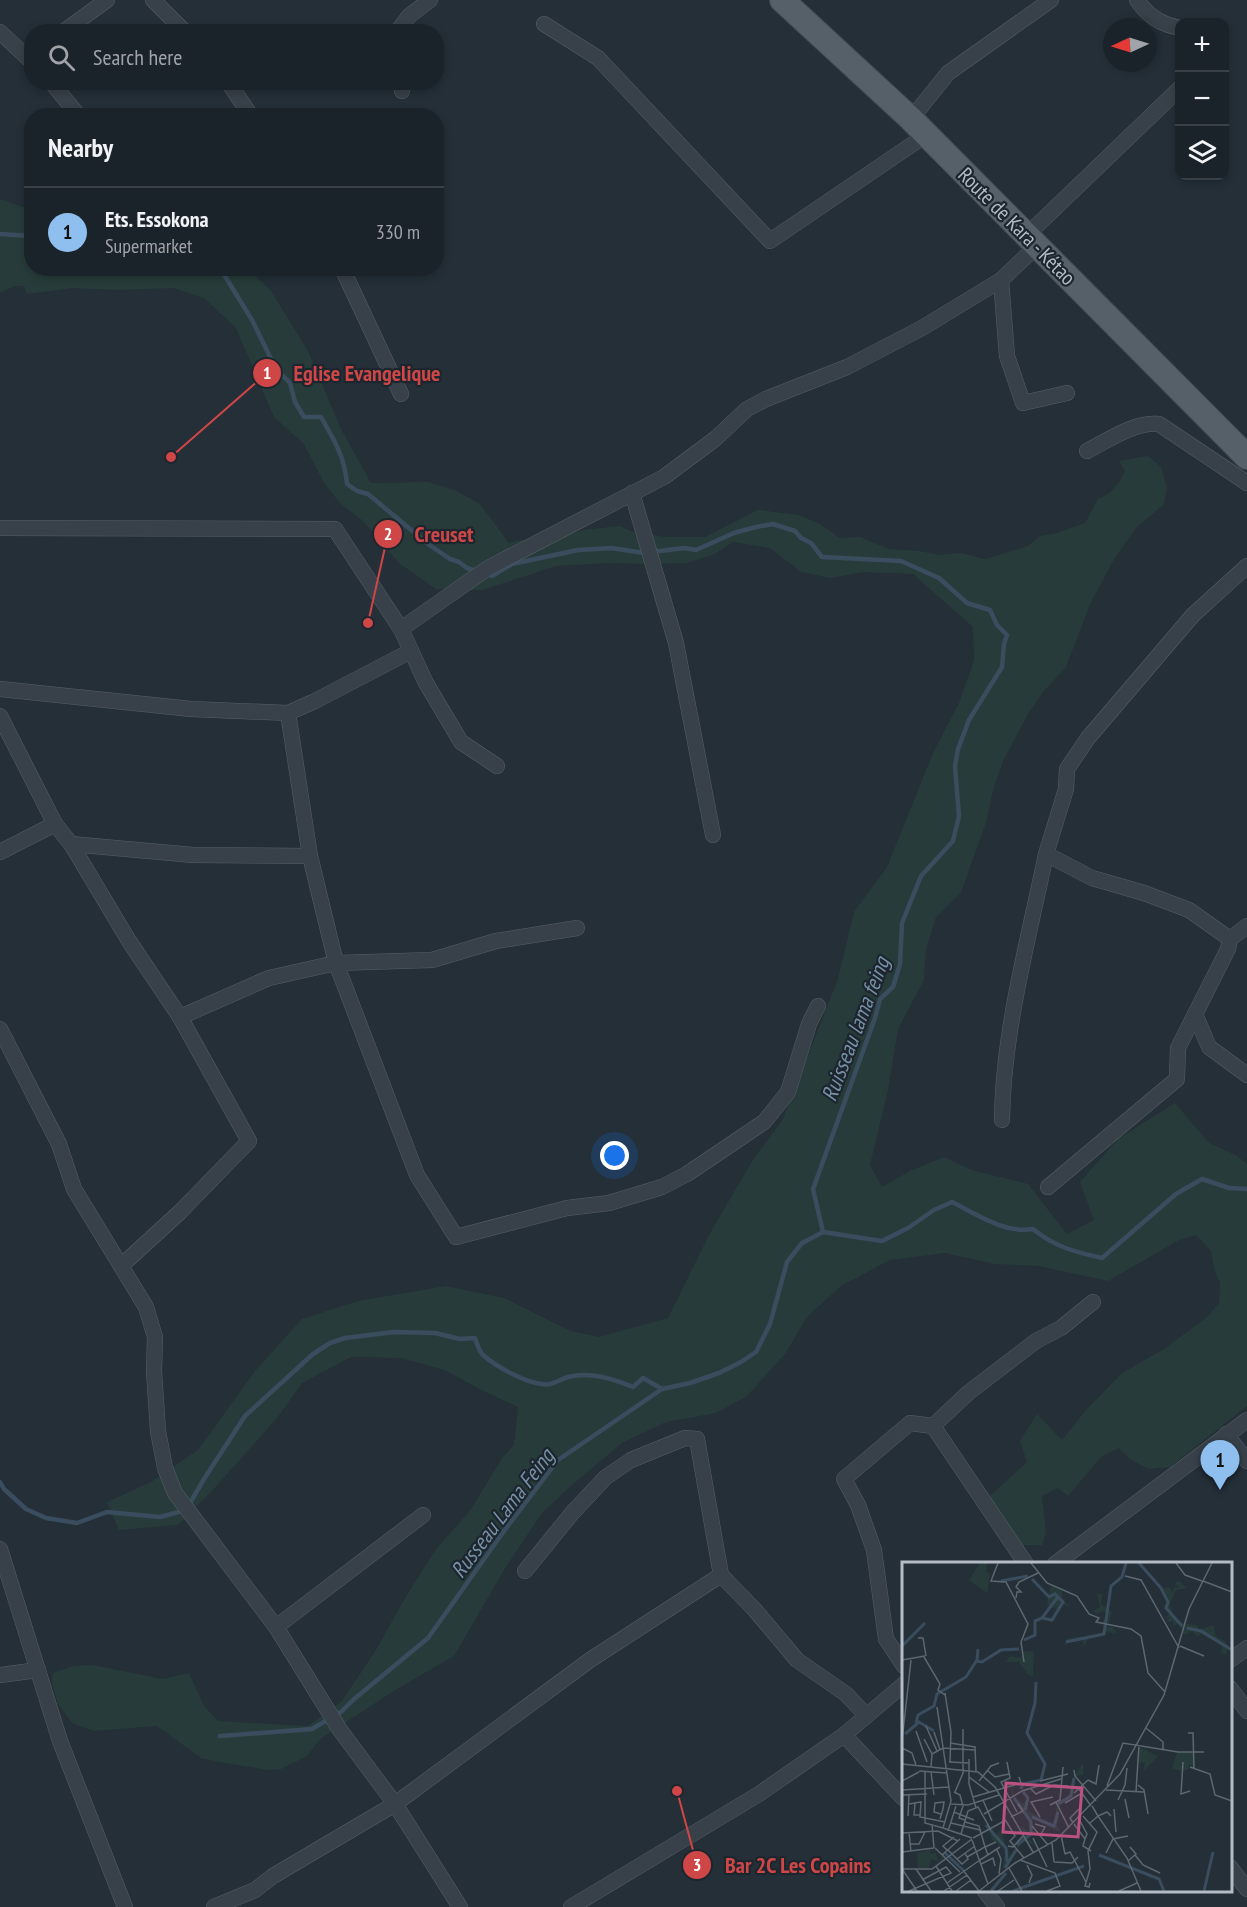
<!DOCTYPE html>
<html lang="en">
<head>
<meta charset="utf-8">
<style>
	:root { --surface:#1b232a; --page:#242b32; --text:#f1f3f6; --muted:#a0a4a8; --line:#394047; --accent:#8fbfee }
	body { margin:0; font-family:"PT Sans Narrow",sans-serif; background:var(--page); color:var(--text) }
	.controls { position:absolute; right:18px; top:18px; display:grid; overflow:hidden; border-radius:12px; box-shadow:0 3px 9px #0003 }
	.controls button { width:54px; height:54px; display:grid; place-items:center; padding:0; border:0; border-bottom:2px solid var(--line); background:var(--surface); color:var(--text); font:30px sans-serif }
	.compass { position:absolute; left:1103px; top:18px; width:54px; height:54px; border-radius:50%; background:var(--surface); box-shadow:0 3px 9px #0003; rotate:266deg }
	.you { position:absolute; left:615px; top:1156px; width:21px; height:21px; margin:-15px; border:4px solid #fff; border-radius:50%; background:#1a73e8; box-shadow:0 0 0 9px #1a73e833 }
	.badge { display:grid; place-items:center; width:39px; height:39px; border-radius:50%; background:var(--accent); color:#111; font-size:20px; font-weight:700 }
	.pin { position:absolute; translate:-50% -50px; filter:drop-shadow(0 2px 3px #0008) }
	.pin::after { content:''; position:absolute; top:32px; width:21px; height:18px; background:inherit; clip-path:polygon(0 0,100% 0,50% 100%) }
	.list { margin:0; padding:0; list-style:none }
	h2 { display:flex; justify-content:space-between; align-items:center; height:78px; margin:0; padding:0 24px; font-size:26px }
	h2 small { font-size:20px; font-weight:400; color:var(--muted) }
	.list li { display:grid; grid-template-columns:39px 1fr auto; gap:18px; align-items:center; box-sizing:border-box; height:90px; padding:0 24px; border-top:2px solid var(--line) }
	.list b { display:block; font-size:22px; white-space:nowrap }
	.list p { margin:0; font-size:20px; white-space:nowrap; color:var(--muted) }
	.list em { font-size:20px; font-style:normal; color:var(--muted) }
	.icon { flex:none; width:33px; height:33px; fill:none; stroke:currentColor; stroke-width:2; stroke-linecap:round; stroke-linejoin:round }
	.map { position:relative; flex:none; width:1247px; height:1907px; overflow:hidden }
	.search { position:absolute; background:var(--surface); box-shadow:0 3px 9px #0003; left:24px; top:24px; width:420px; height:66px; display:flex; align-items:center; gap:15px; box-sizing:border-box; padding:0 21px; border-radius:24px; color:var(--muted); font-size:22px }
	.panel { position:absolute; background:var(--surface); box-shadow:0 3px 9px #0003; left:24px; top:108px; width:420px; height:168px; border-radius:24px }
	.map>svg:first-child { display:block }
</style>
</head>
<body>
<div class="map">
<svg width="1247" height="1907" viewBox="0 0 1247 1907">
	<rect width="100%" height="100%" fill="#242f38"/>
	<polygon fill="#273c3a" points="0,199 31,210 32,268 248,269 271,291 308,351 341,429 371,483 428,482 457,491 480,504 509,543 521,540 557,539 583,530 620,526 633,532 665,537 705,537 758,510 799,515 820,524 840,538 860,537 889,549 919,551 939,555 961,553 986,559 1028,546 1040,536 1057,533 1085,523 1098,499 1108,494 1119,483 1125,471 1119,461 1148,456 1161,467 1167,488 1164,504 1136,528 1113,561 1090,604 1066,667 1043,692 1028,714 1004,759 993,790 986,823 961,892 936,917 926,949 924,980 898,1029 888,1090 870,1165 882,1187 910,1171 944,1157 971,1170 1028,1184 1067,1234 1094,1220 1080,1182 1118,1139 1175,1103 1209,1143 1236,1155 1247,1164 1247,1406 1170,1467 1149,1469 1131,1460 1119,1448 1102,1456 1068,1496 1058,1488 1042,1496 1046,1532 1042,1545 1023,1545 1007,1526 989,1497 1027,1462 1020,1441 1037,1414 1062,1440 1086,1410 1122,1373 1164,1349 1206,1318 1219,1303 1220,1283 1214,1268 1211,1251 1196,1235 1179,1240 1108,1281 1039,1266 995,1264 945,1253 890,1260 841,1286 807,1317 785,1354 746,1397 716,1413 666,1422 622,1443 572,1485 542,1513 504,1570 454,1656 397,1689 320,1739 307,1756 281,1769 269,1770 219,1762 201,1758 157,1726 93,1731 72,1723 58,1704 52,1683 53,1673 73,1666 93,1665 163,1679 189,1673 204,1706 218,1721 308,1726 341,1702 376,1650 405,1598 436,1549 470,1511 502,1458 514,1445 518,1407 481,1390 445,1370 401,1358 351,1357 302,1383 277,1418 211,1492 178,1525 119,1530 107,1502 151,1482 198,1450 255,1371 302,1319 358,1301 446,1286 504,1298 571,1331 599,1337 668,1318 709,1235 728,1202 753,1160 783,1119 838,979 854,912 887,867 933,753 959,703 974,660 973,627 913,574 863,572 830,578 801,572 770,548 733,542 713,555 686,563 645,564 610,563 556,566 483,590 436,589 400,564 363,521 340,503 324,483 304,444 274,417 236,328 204,298 174,288 117,290 73,288 27,294 24,286 15,286 0,293"/>
	<g fill="none" stroke-linecap="round" stroke-linejoin="round">
		<g stroke="#3a4d5e" stroke-width="4.5">
			<polyline points="0,234 32,236"/>
			<polyline points="173,268 175,271 207,268"/>
			<path d="M 220,268 L 252,320 L 276,369 L 290,383 L 295,402 L 304,417 L 321,417 C 334,440 345,457 347,484 L 357,491 L 368,494 L 428,544 L 450,559 L 459,562 L 467,568 L 476,571"/>
			<polyline points="487,574 492,576 512,564 578,550 611,548 644,553 684,548 696,550 734,533 756,527 773,524 795,531 801,538 811,543 822,557 901,561 939,578 967,603 990,610 997,625 1007,635 1004,644 1002,667 969,720 958,749 955,766 959,816 953,841 921,876 902,923 900,964 893,987 880,999 875,1018 813,1189 823,1232"/>
			<path d="M 0,1482 L 4,1489 L 26,1509 L 46,1518 L 77,1523 L 107,1512 L 160,1517 L 186,1510 L 204,1479 L 245,1416 L 313,1354 L 330,1343 L 345,1338 L 394,1332 L 435,1333 L 460,1339 L 475,1338 C 477,1344 479,1351 483,1355 C 495,1366 526,1383 542,1384 C 553,1386 558,1380 568,1377 C 590,1371 613,1379 633,1387 L 643,1378 L 662,1389"/>
			<path d="M 220,1736 L 312,1729 L 341,1712 L 353,1700 L 428,1638 L 504,1531 L 558,1460 L 662,1389 L 690,1383 L 719,1373 L 741,1362 L 756,1352 L 770,1324 L 787,1262 L 802,1243 L 823,1232 L 882,1241 L 908,1228 L 934,1210 L 952,1202 C 976,1214 1005,1234 1033,1229 C 1055,1247 1075,1252 1102,1258 L 1176,1194 L 1202,1179 L 1229,1188 L 1247,1189"/>
		</g>
		<defs>
			<g id="street">
				<polyline points="153,0 185,32"/>
				<path d="M 1137,0 C 1148,16 1160,24 1180,28"/>
				<polyline points="544,24 598,58 770,241 926,135"/>
				<polyline points="0,32 32,62"/>
				<polyline points="63,32 107,0"/>
				<polyline points="397,32 409,16 430,0"/>
				<polyline points="51,82 79,116"/>
				<polyline points="228,82 251,116"/>
				<polyline points="401,82 402,91"/>
				<polyline points="911,119 948,73 1051,0"/>
				<polyline points="1027,235 1180,88"/>
				<polyline points="342,268 401,394"/>
				<polyline points="1001,280 1007,356 1023,403 1067,393"/>
				<path d="M 1087,451 C 1109,440 1133,422 1159,424 L 1247,483"/>
				<polyline points="632,493 676,643 713,835"/>
				<polyline points="0,528 335,529 401,629 426,683 461,742 497,766"/>
				<polyline points="401,629 488,568 664,477 715,439 747,409 766,399 847,367 922,328 1001,280 1038,245"/>
				<polyline points="0,689 191,709 288,713 315,701 411,651"/>
				<polyline points="288,713 310,856 336,963 417,1175 456,1237 567,1208 609,1203 662,1187 687,1174 764,1122 777,1106 788,1092 809,1024 818,1006"/>
				<polyline points="0,716 55,824 71,844 129,941 180,1017 249,1141 180,1212 121,1266"/>
				<polyline points="71,844 193,855 310,856"/>
				<polyline points="0,852 55,824"/>
				<polyline points="1046,854 1066,789 1067,769 1088,738 1193,615 1247,566"/>
				<polyline points="1195,1014 1209,1047 1247,1075"/>
				<polyline points="180,1017 269,978 336,963 432,960 496,941 577,928"/>
				<polyline points="0,1029 59,1144 74,1189 146,1307 155,1337 154,1371 158,1431 165,1468 175,1493 276,1627 340,1730 395,1804 460,1907"/>
				<path d="M 1002,1120 C 1003,1031 1028,942 1046,854 L 1092,878 L 1144,893 L 1189,910 L 1230,939"/>
				<polyline points="1048,1187 1177,1079 1178,1048 1228,949 1230,939 1247,926"/>
				<polyline points="933,1426 968,1393 1036,1341 1061,1328 1093,1302"/>
				<polyline points="1226,1434 1247,1461"/>
				<polyline points="0,1549 60,1741 125,1907"/>
				<polyline points="1055,1564 1247,1420"/>
				<polyline points="525,1571 573,1512 606,1477 631,1460 685,1438 697,1439 721,1575 755,1610 797,1660 846,1694 866,1715"/>
				<polyline points="276,1627 423,1515"/>
				<polyline points="1230,1660 1247,1648"/>
				<polyline points="904,1666 886,1639 874,1550 858,1505 844,1479 910,1423 933,1426 1026,1564"/>
				<polyline points="0,1675 38,1670"/>
				<polyline points="1230,1688 1247,1711"/>
				<polyline points="844,1735 904,1799"/>
				<polyline points="1230,1867 1247,1889"/>
				<polyline points="984,1890 997,1907"/>
				<polyline points="214,1907 255,1890 273,1876 395,1804 590,1660 721,1575"/>
				<polyline points="571,1907 759,1794 844,1735 904,1684"/>
			</g>
			<polyline id="primary" points="782,0 911,119 1247,457"/>
		</defs>
		<use href="#street" stroke="#565f67" stroke-width="16"/>
		<use href="#primary" stroke="#414a52" stroke-width="26"/>
		<use href="#street" stroke="#384149" stroke-width="15"/>
		<use href="#primary" stroke="#566069" stroke-width="24"/>
	</g>
	<g text-anchor="middle" dominant-baseline="central" stroke-width="4.5" stroke-linejoin="round" paint-order="stroke">
		<g font-size="21" fill="#b3bcc5" stroke="#1d262e">
			<text transform="translate(1017 226) rotate(45)">Route de Kara - Kétao</text>
		</g>
		<g font-size="22" font-style="italic" fill="#7690a6" stroke="#1d262e">
			<text transform="translate(855 1029) rotate(-69)">Ruisseau lama feing</text>
			<text transform="translate(502 1513) rotate(-53)">Russeau Lama Feing</text>
		</g>
	</g>
	<g transform="translate(902 1562)">
		<rect width="330" height="330" fill="#242f38"/>
		<path d="M 78,1 L 85,1 L 84,9 L 88,12 L 85,31 L 67,18 ZM 277,19 L 285,26 L 274,28 L 268,42 L 270,53 L 282,62 L 295,63 L 297,68 L 311,63 L 314,74 L 324,80 L 325,92 L 319,92 L 320,84 L 299,72 L 295,75 L 290,69 L 282,73 L 277,61 L 271,64 L 271,59 L 265,60 L 267,55 L 262,57 L 268,51 L 262,46 L 266,38 L 260,27 L 267,25 L 271,30 L 272,25 L 278,26 L 272,22 ZM 149,23 L 160,29 L 160,36 L 169,46 L 159,41 L 154,47 L 145,42 ZM 195,32 L 200,32 L 199,42 L 210,50 L 207,60 L 200,61 L 205,52 L 202,49 L 194,52 L 191,49 L 198,45 ZM 202,64 L 211,65 L 215,71 L 203,70 L 200,74 L 186,77 L 182,84 L 180,78 L 170,78 L 162,84 L 164,77 L 200,71 ZM 128,89 L 132,91 L 131,114 L 126,113 L 117,100 L 104,100 L 108,94 L 119,96 L 121,90 ZM 237,185 L 256,194 L 241,210 L 243,200 L 237,201 ZM 275,190 L 291,191 L 292,205 L 287,202 L 287,207 L 281,209 L 270,207 ZM 181,201 L 181,213 L 174,214 L 169,234 L 157,245 L 157,254 L 155,263 L 158,270 L 131,257 L 128,265 L 133,269 L 126,276 L 134,284 L 121,279 L 100,308 L 104,288 L 90,278 L 80,253 L 88,271 L 95,274 L 96,269 L 100,272 L 108,294 L 123,276 L 118,263 L 127,270 L 126,256 L 109,232 L 111,224 L 111,233 L 121,242 L 125,236 L 119,226 L 127,234 L 126,249 L 152,263 L 155,241 L 167,233 L 170,217 ZM 28,288 L 28,292 L 34,291 L 36,299 L 40,296 L 35,290 L 42,296 L 37,300 L 29,297 L 27,306 L 16,306 L 15,291 Z" fill="#273c3a"/>
		<path fill="none" stroke="#3a4d5e" stroke-width="3" d="M 237,1 L 259,26 L 266,40 L 264,46 L 280,64M 130,17 L 147,35 L 153,32 L 161,40 L 150,58 L 140,56M 99,19 L 126,14M 285,66 L 299,69 L 330,88M 122,78 L 133,73 L 133,59 L 140,56 L 155,36M 164,80 L 202,72 L 209,24 L 220,15 L 224,1M 0,84 L 23,61M 74,99 L 80,100 L 99,88 L 117,87M 14,161 L 16,153 L 32,144 L 35,132 L 64,115 L 75,98 L 76,87M 3,172 L 17,160 L 32,169M 119,227 L 121,222 L 139,218 L 143,202 L 125,171 L 133,141 L 134,120M 121,230 L 126,236 L 123,248M 112,236 L 129,260 L 129,272 L 115,283M 156,242 L 169,234 L 172,216M 130,255 L 152,264 L 156,250M 84,263 L 104,286 L 105,300M 43,291 L 61,308M 197,293 L 257,317 L 262,329M 103,306 L 114,288M 89,329 L 104,311M 111,329 L 182,304M 302,329 L 311,290"/>
		<path fill="none" stroke="#5d6770" stroke-width="1.5" d="M 96,1 L 89,19 L 104,20 L 126,62 L 119,80 L 122,100M 129,1 L 145,21 L 175,34 L 187,52 L 197,56 L 194,60 L 229,67 L 239,74 L 246,111 L 263,130M 274,1 L 283,13 L 300,19M 223,14 L 239,18 L 277,86M 301,19 L 330,30M 114,36 L 115,30 L 119,30 L 114,25 L 117,20 L 136,11M 16,76 L 21,76 L 24,94M 278,84 L 302,94M 22,95 L 38,122 L 36,128 L 43,133M 0,98 L 23,94M 43,131 L 49,170 L 48,200M 35,145 L 49,239 L 41,266 L 70,276M 24,164 L 35,189M 244,166 L 261,180 L 261,188M 14,169 L 25,200M 32,170 L 38,188M 286,171 L 291,171 L 292,207M 22,177 L 30,192 L 29,205M 0,179 L 9,98M 48,181 L 73,185 L 74,209M 0,186 L 10,191 L 14,203M 30,192 L 41,186 L 73,188M 67,197 L 67,222 L 74,246M 47,200 L 67,201M 105,200 L 108,216 L 99,220 L 115,250M 281,200 L 279,232 L 288,229M 0,202 L 76,210 L 93,225 L 131,290M 288,205 L 308,212 L 313,233 L 330,239M 172,208 L 173,214 L 194,239M 17,209 L 45,211M 86,209 L 93,215 L 107,212M 23,210 L 23,261 L 41,266M 29,210 L 32,233M 67,215 L 87,230M 186,218 L 194,222 L 197,203M 0,219 L 17,210M 77,219 L 89,204 L 97,201M 138,219 L 166,212M 236,223 L 242,228 L 246,252M 205,224 L 221,181 L 276,190 L 302,190M 129,227 L 134,232 L 152,223 L 166,224M 177,227 L 189,244M 0,228 L 47,225M 204,228 L 242,230M 52,230 L 58,233 L 61,244 L 57,256 L 63,258M 53,230 L 61,211 L 61,167M 234,230 L 237,183M 172,231 L 186,218M 0,233 L 25,232M 71,235 L 119,221 L 117,215M 223,237 L 227,256M 81,238 L 90,259M 216,238 L 223,223 L 225,206M 154,240 L 167,266M 13,241 L 12,253 L 18,253M 163,241 L 180,231M 7,242 L 19,240 L 18,255 L 43,260M 49,242 L 66,243 L 97,233M 148,243 L 158,238 L 161,205M 190,244 L 196,254 L 205,250 L 209,254M 212,247 L 214,270M 52,250 L 72,258M 82,252 L 120,229 L 159,217M 6,254 L 7,233M 181,254 L 195,270 L 186,289 L 188,307 L 183,324 L 187,325 L 188,321M 109,255 L 121,249 L 116,242M 138,255 L 129,240 L 151,235M 38,257 L 41,247 L 42,240 L 33,241 L 32,250 L 39,252M 177,257 L 185,272 L 183,277M 104,259 L 113,274 L 108,279 L 122,296M 63,260 L 77,264 L 83,285 L 65,295M 49,261 L 78,268M 171,261 L 168,256 L 177,247M 188,261 L 196,254 L 225,296 L 239,329M 30,262 L 32,286M 133,262 L 143,265 L 139,272M 172,262 L 183,277 L 181,284 L 189,289M 130,264 L 146,283M 46,269 L 54,244M 7,270 L 9,290M 0,271 L 36,269 L 56,279M 59,272 L 66,249 L 76,245 L 89,268M 159,273 L 163,292M 71,276 L 104,258M 131,276 L 145,305M 70,278 L 86,322M 150,281 L 152,300M 8,282 L 17,282 L 23,270M 106,284 L 111,285 L 121,274M 33,286 L 58,310M 45,288 L 41,284 L 52,275M 46,288 L 60,302 L 66,297 L 63,291M 95,288 L 99,297 L 97,312M 0,290 L 32,286M 204,291 L 211,277 L 226,274M 163,292 L 168,290 L 184,320M 40,293 L 58,277M 86,293 L 83,285 L 94,280M 233,293 L 241,303 L 258,311M 55,297 L 73,284M 78,298 L 98,285M 118,298 L 153,311 L 158,324 L 145,329M 226,299 L 234,292 L 228,285M 152,300 L 170,301 L 176,295M 79,302 L 91,296 L 93,304M 125,303 L 130,313 L 127,321M 34,304 L 50,329M 107,306 L 120,329M 0,307 L 30,307 L 70,277M 0,307 L 15,329M 14,307 L 29,329M 61,308 L 77,329M 45,321 L 78,298M 7,329 L 49,311 L 44,305 L 20,318M 42,329 L 65,313M 54,329 L 69,318M 77,329 L 113,301 L 154,278 L 218,212 L 262,133 L 287,47 L 310,1M 96,329 L 112,318M 217,329 L 235,321"/>
		<path fill="#bd5180" fill-opacity="0.15" stroke="#bd5180" stroke-width="3" d="M 104,221 L 180,226 L 176,275 L 101,270 Z"/>
		<rect width="330" height="330" fill="none" stroke="#b3bcc5" stroke-width="3"/>
	</g>
	<path fill="none" stroke="#cf4647" stroke-width="2" d="M171 457L267 373M368 623L388 534M677 1791L697 1865"/>
	<g fill="#cf4647" stroke="#1d262e" stroke-width="2">
		<circle cx="171" cy="457" r="6"/>
		<circle cx="368" cy="623" r="6"/>
		<circle cx="677" cy="1791" r="6"/>
		<circle cx="267" cy="373" r="15"/>
		<circle cx="388" cy="534" r="15"/>
		<circle cx="697" cy="1865" r="15"/>
	</g>
	<g font-size="18" text-anchor="middle" font-weight="bold" fill="#fff">
		<text x="267" y="379">1</text>
		<text x="388" y="540">2</text>
		<text x="697" y="1871">3</text>
	</g>
	<g font-size="22" text-anchor="middle" font-weight="bold" fill="#cf4647" stroke="#1d262e" stroke-width="4.5" stroke-linejoin="round" paint-order="stroke">
		<text x="367" y="381">Eglise Evangelique</text>
		<text x="444" y="542">Creuset</text>
		<text x="798" y="1873">Bar 2C Les Copains</text>
	</g>
</svg>
<div class="controls">
<button>+</button>
<button>−</button>
<button><svg class="icon" aria-label="layers" viewBox="0 0 24 24"><path d="M12 4l9 5-9 5-9-5zM3 14l9 5 9-5"/></svg></button>
</div>
<svg class="compass" viewBox="-18 -18 36 36"><path d="M0-13l5 13h-10z" fill="#e53935"/><path d="M0 13l5-13h-10z" fill="#a0a4a8"/></svg>
<div class="you"></div>
<div class="pin badge" style="left:1220px;top:1490px">1</div>
<div class="search"><svg class="icon" aria-label="search" viewBox="0 0 24 24"><circle cx="10" cy="10" r="6"/><path d="M15 15l6 6"/></svg>Search here</div>
<section class="panel">
<h2>Nearby<small></small></h2>
<ul class="list">
<li><span class="badge">1</span><div><b>Ets. Essokona</b><p>Supermarket</p></div><em>330 m</em></li>
</ul>
</section>
</div>
</body>
</html>
